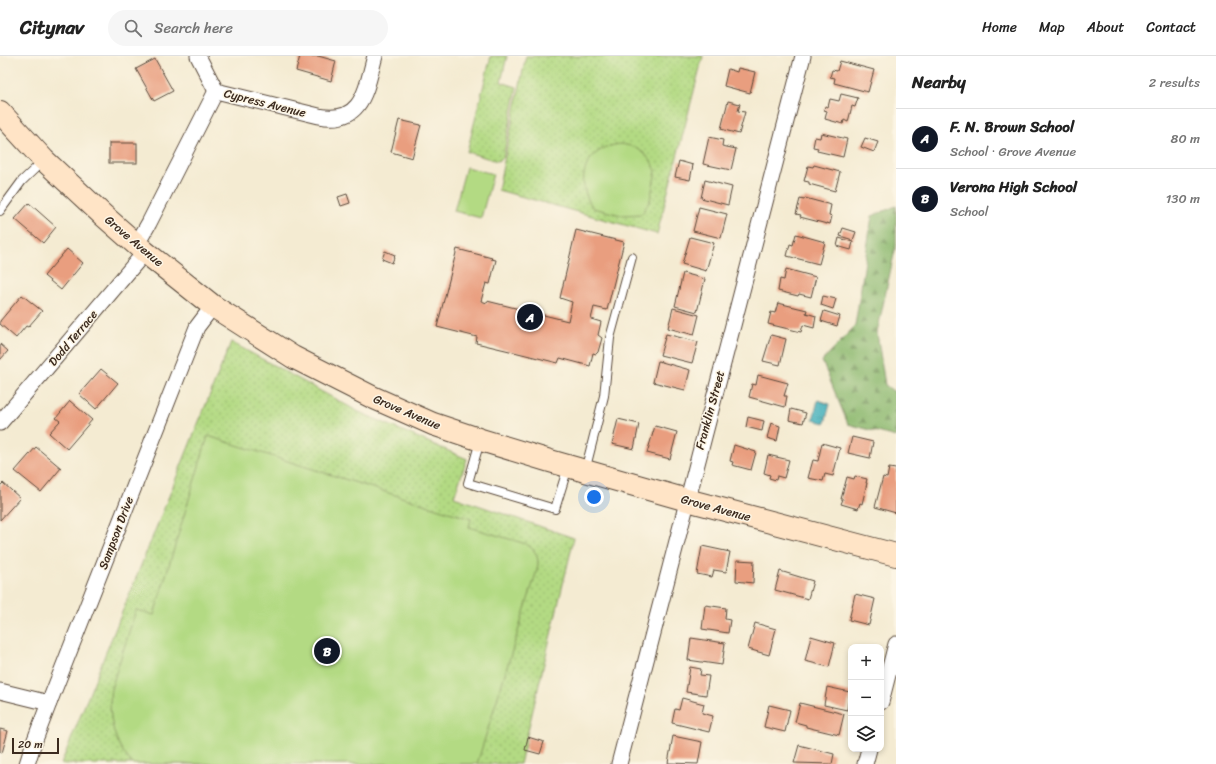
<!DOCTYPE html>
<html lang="en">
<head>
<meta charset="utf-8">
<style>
	:root { --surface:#fff; --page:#f6f6f6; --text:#222; --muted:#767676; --line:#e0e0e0; --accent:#111827 }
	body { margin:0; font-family:Sriracha,sans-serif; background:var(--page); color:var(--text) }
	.controls { position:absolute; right:12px; bottom:12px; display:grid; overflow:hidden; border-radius:8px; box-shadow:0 2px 6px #0003 }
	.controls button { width:36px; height:36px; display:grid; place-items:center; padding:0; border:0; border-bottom:1px solid var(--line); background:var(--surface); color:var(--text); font:20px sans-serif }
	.scale { position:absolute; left:12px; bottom:10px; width:47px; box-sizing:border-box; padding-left:4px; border:2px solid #3b2a1e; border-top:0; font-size:11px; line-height:14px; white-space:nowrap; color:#3b2a1e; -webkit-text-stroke:3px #fcf5e5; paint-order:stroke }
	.you { position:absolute; left:594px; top:441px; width:14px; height:14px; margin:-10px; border:3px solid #fff; border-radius:50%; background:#1a73e8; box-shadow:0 0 0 6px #1a73e833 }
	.badge { display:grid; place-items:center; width:26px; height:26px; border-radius:50%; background:var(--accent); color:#fff; font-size:13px; font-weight:700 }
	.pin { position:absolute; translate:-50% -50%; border:2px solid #fff; box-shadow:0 1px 4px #0006 }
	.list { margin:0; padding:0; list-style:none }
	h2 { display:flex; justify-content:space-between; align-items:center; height:52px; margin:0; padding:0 16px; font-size:17px }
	h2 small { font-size:13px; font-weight:400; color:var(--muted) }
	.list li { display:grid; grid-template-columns:26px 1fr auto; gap:12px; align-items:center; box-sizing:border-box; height:60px; padding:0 16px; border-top:1px solid var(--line) }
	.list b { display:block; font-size:15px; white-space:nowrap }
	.list p { margin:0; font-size:13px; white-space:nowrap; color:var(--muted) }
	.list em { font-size:13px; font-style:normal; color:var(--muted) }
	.icon { flex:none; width:22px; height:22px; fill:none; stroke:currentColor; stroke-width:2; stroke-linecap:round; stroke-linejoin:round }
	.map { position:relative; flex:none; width:896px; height:708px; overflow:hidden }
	header { display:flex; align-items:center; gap:24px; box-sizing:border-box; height:56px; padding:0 20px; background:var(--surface); border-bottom:1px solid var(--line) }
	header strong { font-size:19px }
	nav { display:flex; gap:22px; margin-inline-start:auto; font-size:14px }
	.search { width:280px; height:36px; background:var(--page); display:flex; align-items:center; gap:10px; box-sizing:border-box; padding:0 14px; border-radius:22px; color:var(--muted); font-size:15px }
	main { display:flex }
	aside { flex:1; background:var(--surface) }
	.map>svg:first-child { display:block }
</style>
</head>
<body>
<header>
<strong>Citynav</strong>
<div class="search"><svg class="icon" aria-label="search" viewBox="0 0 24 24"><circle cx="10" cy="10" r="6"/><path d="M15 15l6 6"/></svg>Search here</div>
<nav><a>Home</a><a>Map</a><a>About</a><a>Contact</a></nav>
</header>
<main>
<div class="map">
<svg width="896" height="708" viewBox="0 0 896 708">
	<defs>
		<pattern id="green-dots" width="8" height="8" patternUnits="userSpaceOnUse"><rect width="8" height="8" fill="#b3da83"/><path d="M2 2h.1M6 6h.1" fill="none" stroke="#9bbb71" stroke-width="1.8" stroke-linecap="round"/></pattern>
		<pattern id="forest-firs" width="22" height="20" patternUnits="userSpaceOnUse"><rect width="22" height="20" fill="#8eba71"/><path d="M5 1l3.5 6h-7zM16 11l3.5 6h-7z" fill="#75975c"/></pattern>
		<pattern id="water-ripples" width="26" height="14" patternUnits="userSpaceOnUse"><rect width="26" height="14" fill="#40afbb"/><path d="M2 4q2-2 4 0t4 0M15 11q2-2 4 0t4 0" fill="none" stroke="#378f97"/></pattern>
	</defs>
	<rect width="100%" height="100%" fill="#fcf5e5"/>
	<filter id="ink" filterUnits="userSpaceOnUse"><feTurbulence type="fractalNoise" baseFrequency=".025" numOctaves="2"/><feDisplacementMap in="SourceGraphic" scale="8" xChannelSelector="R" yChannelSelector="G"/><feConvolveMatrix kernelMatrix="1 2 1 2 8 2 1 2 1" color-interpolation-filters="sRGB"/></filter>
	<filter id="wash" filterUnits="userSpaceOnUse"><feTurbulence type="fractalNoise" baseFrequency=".012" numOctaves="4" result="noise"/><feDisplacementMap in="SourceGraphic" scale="16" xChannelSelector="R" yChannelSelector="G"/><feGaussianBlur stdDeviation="0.9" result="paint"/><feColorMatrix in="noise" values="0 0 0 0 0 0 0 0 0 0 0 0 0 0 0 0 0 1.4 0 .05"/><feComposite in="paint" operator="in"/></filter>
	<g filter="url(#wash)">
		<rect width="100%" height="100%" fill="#f4ebd2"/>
		<g fill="url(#green-dots)" stroke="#778250">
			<polygon points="491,0 507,0 501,26 517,31 503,102 497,105 467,96"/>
			<polygon points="526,0 703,0 657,178 498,134"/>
			<polygon points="231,286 359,356 467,403 454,441 574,482 520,708 61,708"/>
		</g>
		<polygon fill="url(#forest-firs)" stroke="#647248" points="896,150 896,189 877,277 885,329 896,337 896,381 848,368 822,305 855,270 872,160"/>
		<g fill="#b3da83" stroke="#778250">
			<path d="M 620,88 C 638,90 649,98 656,115 L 650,144 L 642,158 L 621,159 L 593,152 C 574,125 584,92 620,88 Z"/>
			<polygon points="466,111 493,118 481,162 454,155"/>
			<path d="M 208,380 L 471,463 L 469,471 L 526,488 C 536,494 540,502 537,514 L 477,708 L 133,708 C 113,688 108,660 111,633 L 136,554 L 154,559 Z"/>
		</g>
		<polygon fill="url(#water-ripples)" stroke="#3e6c6c" points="818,344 830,348 825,367 813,364"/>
		<g id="blocks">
			<g fill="#e99e7f">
				<polygon points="300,0 318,0 336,5 331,25 296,15"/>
				<polygon points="155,3 173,35 154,45 136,13"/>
				<polygon points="840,5 874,14 868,36 834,27 835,22 830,21 832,14 837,15"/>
				<polygon points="738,12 755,16 750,37 724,30 728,13 737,16"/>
				<polygon points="841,38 858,42 855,51 852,50 848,66 844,64 843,68 825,63 827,55 824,54 825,50 828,51 830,43 839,45"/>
				<polygon points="728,45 740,48 738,55 745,56 739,78 721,73"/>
				<polygon points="399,64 421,69 412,102 391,96"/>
				<polygon points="821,77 847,83 843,101 817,95 818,92 813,91 815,81 820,82"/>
				<polygon points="709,81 723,84 722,90 736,93 731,114 703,108"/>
				<polygon points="865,82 878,86 874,96 861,91"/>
				<rect x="109" y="87" width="28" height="20"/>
				<polygon points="679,105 693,109 690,124 675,121"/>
				<polygon points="814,109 840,116 835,135 809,128 809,126 804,125 808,110 813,111"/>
				<polygon points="705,124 732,131 728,149 701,142"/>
				<polygon points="347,138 350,147 341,150 338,141"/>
				<polygon points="805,142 831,149 829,159 832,160 830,168 827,167 827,168 800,161 801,159 796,158 800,143 804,144"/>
				<polygon points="29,147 56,171 43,187 15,163"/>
				<polygon points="699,151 727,158 721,182 693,175"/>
				<polygon points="843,172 856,176 853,184 840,180"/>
				<polygon points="576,174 624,186 607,254 594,251 591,263 601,266 598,279 602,282 598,296 596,298 593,297 590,310 560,302 558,307 518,297 476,287 477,281 437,271 457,193 492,202 491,203 496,204 490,228 486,227 481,245 487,247 487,245 568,265 572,246 560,242"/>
				<polygon points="796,178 825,186 819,208 787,200 790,188 793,189"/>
				<polygon points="690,181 714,187 706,215 682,208"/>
				<polygon points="839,182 853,186 851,194 837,190"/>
				<polygon points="67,193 83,207 61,234 44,220"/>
				<polygon points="385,195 395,199 392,207 382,203"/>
				<polygon points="786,213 816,221 811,241 799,238 798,240 778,235 780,223 784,224"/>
				<polygon points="683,217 705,223 697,256 675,250"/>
				<polygon points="22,239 42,255 28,271 26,270 16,282 0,268 0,265"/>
				<polygon points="823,240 836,243 833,253 821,249"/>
				<polygon points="778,247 807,254 806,257 816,260 814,272 803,269 801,276 768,268 771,256 775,257"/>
				<polygon points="673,252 699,259 694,279 668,272"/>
				<polygon points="824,255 840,260 837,270 821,265"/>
				<polygon points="666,278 698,286 692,307 660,299"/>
				<polygon points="771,279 786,283 780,309 763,305"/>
				<polygon points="0,288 8,295 0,304"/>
				<polygon points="658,305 690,314 685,334 653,326"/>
				<polygon points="101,313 118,327 96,353 79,338"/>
				<polygon points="758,319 788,327 784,340 787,340 785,351 749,341 752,328 756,329"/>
				<polygon points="70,345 92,364 67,393 49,377 60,365 56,362"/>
				<polygon points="791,353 806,357 803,367 789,364"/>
				<polygon points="748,361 764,365 762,375 746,371"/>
				<polygon points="618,363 639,368 634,393 612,388"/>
				<polygon points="771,367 780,370 777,385 767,382"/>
				<polygon points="655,370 677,376 670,403 647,397"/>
				<polygon points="852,381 873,386 870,402 848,397"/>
				<polygon points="822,387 840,392 833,420 825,418 823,425 808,422 813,404 818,405"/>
				<polygon points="734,389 756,396 751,414 732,409 733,406 730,405"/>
				<polygon points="36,391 61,412 41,436 15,415"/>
				<polygon points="768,399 789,404 784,422 777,420 776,424 769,422 770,419 764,417"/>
				<polygon points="889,412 896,413 896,457 875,451 883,421 887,422"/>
				<polygon points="855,420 867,423 866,427 867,427 862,448 860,447 858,453 841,448 843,443 841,443 847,421 854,423"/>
				<polygon points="3,427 20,442 0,464 0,430"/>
				<polygon points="702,490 730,496 726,516 714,514 712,521 697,518"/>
				<polygon points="737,504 754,505 753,527 736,525"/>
				<polygon points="780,515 813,525 808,543 775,534"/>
				<polygon points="855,538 875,543 869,569 849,564"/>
				<polygon points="705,549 726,552 725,563 730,564 728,577 702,573"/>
				<polygon points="755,567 776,573 769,599 748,593"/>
				<polygon points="811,580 835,587 829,611 805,605"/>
				<polygon points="691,582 725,587 722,609 688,604"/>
				<polygon points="690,611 701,613 700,619 709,620 706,639 686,636"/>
				<polygon points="827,631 850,636 847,654 824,649"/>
				<polygon points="682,642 704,648 702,657 713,660 709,676 672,667 675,653 679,654"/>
				<polygon points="800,647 844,658 839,679 806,671 806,669 795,666"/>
				<polygon points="769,649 790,654 785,676 764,671"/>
				<polygon points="0,673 8,675 2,697 0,696"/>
				<polygon points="673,680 702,686 698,708 668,707"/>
				<polygon points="528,681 544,686 540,698 525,694"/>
				<polygon points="799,689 834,698 832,708 794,707"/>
			</g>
		</g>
	</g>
	<g filter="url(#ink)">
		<use href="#blocks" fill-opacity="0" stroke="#574739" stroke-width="1"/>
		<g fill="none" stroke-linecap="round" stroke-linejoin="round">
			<defs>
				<g id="lane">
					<polyline points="0,155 22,125 43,105"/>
					<polyline points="480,385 468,427 555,453 568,411"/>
					<polyline points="585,415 604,340 610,282 632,201"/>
				</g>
				<g id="street">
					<polyline points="198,0 216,35"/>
					<path d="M 216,35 L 319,60 C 363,69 366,32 375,0"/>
					<polyline points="137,188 149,167 216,35"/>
					<polyline points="0,367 145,196"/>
					<polyline points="0,635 49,647"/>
					<polyline points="881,646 896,588"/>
					<polyline points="27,708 33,689 49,647 197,271 213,250"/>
					<polyline points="619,708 803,0"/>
					<polyline points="865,708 869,693"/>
				</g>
				<polyline id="secondary" points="0,56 44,104 104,160 145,196 213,250 293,301 372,341 433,368 481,384 550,405 687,444 896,499"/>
			</defs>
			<use href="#lane" stroke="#574739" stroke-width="10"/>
			<use href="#street" stroke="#574739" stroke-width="17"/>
			<use href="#secondary" stroke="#574739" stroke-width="24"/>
			<use href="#lane" stroke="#fff" stroke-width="8"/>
			<use href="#street" stroke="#fff" stroke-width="15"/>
			<use href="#secondary" stroke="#ffe4c6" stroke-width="22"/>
		</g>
	</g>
	<g text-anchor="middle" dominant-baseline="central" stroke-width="3" stroke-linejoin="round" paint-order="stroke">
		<g font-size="12" fill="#3b2a1e" stroke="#fcf5e5">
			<text transform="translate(265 47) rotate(14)">Cypress Avenue</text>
			<text transform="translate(134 185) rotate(40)">Grove Avenue</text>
			<text transform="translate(73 282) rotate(-50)">Dodd Terrace</text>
			<text transform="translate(710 354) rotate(-75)">Franklin Street</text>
			<text transform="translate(407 356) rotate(23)">Grove Avenue</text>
			<text transform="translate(716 452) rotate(15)">Grove Avenue</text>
			<text transform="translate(116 477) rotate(-69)">Sampson Drive</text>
		</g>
	</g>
</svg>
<div class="controls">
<button>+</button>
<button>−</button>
<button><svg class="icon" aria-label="layers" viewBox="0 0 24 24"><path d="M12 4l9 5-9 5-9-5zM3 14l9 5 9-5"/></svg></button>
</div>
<div class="scale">20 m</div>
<div class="you"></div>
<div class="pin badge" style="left:530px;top:261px">A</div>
<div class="pin badge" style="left:327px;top:595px">B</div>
</div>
<aside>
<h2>Nearby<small>2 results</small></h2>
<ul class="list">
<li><span class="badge">A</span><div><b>F. N. Brown School</b><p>School · Grove Avenue</p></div><em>80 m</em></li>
<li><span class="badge">B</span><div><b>Verona High School</b><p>School</p></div><em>130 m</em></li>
</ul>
</aside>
</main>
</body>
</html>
